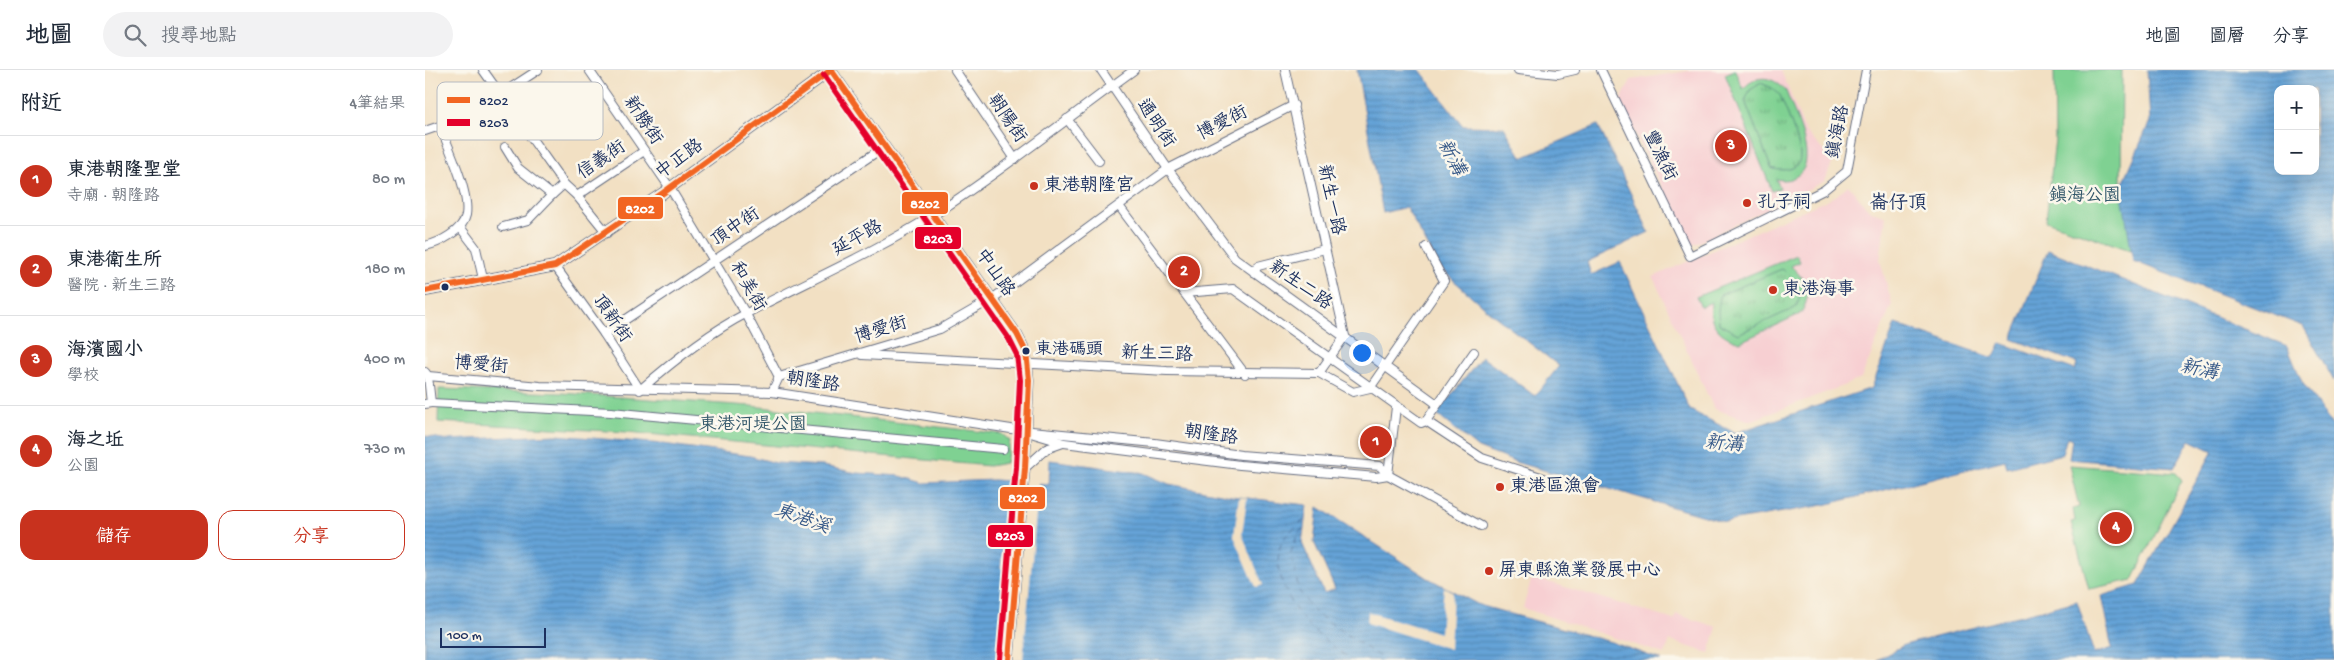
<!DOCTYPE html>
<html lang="zh-TW">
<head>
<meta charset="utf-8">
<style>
	:root { --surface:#fff; --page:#f2f2f3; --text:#1f2937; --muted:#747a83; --line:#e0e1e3; --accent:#c8321e }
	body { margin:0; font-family:"Gochi Hand","LXGW WenKai TC",sans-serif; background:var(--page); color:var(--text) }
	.controls { position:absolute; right:15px; top:15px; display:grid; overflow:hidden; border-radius:10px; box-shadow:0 5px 20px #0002 }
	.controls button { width:45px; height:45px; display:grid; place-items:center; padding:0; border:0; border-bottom:1px solid var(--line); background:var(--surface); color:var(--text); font:25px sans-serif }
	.scale { position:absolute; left:15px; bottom:12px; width:106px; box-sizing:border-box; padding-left:5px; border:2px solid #1b2f5e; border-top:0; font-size:14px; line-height:18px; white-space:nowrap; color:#1b2f5e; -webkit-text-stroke:4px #fbf7ec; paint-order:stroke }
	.you { position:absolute; left:936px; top:282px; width:18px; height:18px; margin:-12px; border:4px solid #fff; border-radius:50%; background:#1a73e8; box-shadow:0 0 0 8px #1a73e833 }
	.badge { display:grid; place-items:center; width:32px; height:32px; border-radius:50%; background:var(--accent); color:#fff; font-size:16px; font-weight:700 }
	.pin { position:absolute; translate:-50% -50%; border:2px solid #fff; box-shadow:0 1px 5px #0006 }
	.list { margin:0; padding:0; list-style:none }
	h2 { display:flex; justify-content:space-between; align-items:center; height:65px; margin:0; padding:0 20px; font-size:21px }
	h2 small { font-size:16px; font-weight:400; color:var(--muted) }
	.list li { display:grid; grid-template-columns:32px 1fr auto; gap:15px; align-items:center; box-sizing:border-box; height:90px; padding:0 20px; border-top:1px solid var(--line) }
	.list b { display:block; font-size:19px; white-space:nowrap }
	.list p { margin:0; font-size:16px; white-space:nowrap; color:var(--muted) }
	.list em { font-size:16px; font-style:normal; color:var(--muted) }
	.actions { display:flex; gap:10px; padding:15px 20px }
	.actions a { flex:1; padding:11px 0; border:1px solid var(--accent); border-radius:15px; text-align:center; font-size:18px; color:var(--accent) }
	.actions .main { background:var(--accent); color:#fff }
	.icon { flex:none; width:28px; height:28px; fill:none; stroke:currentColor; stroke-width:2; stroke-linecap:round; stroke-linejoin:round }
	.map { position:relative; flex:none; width:1909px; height:590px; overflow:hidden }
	header { display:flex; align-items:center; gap:30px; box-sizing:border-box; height:70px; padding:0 25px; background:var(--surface); border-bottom:1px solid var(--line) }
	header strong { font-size:24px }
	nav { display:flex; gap:28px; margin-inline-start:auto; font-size:18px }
	.search { width:350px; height:45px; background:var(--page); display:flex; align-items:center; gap:12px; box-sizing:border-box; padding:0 18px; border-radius:28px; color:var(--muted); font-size:19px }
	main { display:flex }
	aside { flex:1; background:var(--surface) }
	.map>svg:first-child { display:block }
</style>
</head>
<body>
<header>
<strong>地圖</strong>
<div class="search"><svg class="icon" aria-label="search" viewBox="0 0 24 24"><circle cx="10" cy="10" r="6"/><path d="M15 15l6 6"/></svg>搜尋地點</div>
<nav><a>地圖</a><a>圖層</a><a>分享</a></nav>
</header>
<main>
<aside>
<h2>附近<small>4筆結果</small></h2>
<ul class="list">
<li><span class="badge">1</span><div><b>東港朝隆聖堂</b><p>寺廟 · 朝隆路</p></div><em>80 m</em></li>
<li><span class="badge">2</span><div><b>東港衛生所</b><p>醫院 · 新生三路</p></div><em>180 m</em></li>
<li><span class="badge">3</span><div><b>海濱國小</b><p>學校</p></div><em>400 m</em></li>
<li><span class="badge">4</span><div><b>海之坵</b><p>公園</p></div><em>730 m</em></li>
</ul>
<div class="actions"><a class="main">儲存</a><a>分享</a></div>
</aside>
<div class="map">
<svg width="1909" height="590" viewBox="0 0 1909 590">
	<defs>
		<pattern id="grass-tufts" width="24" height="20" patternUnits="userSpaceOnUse" patternTransform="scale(1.25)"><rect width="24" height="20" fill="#7fd192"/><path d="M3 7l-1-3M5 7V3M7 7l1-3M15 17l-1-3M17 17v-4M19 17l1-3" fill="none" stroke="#67aa7a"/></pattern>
		<pattern id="water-rules" width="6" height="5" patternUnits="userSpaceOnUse" patternTransform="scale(1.25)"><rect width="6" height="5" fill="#65a3d7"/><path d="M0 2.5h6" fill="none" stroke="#5285b2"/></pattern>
	</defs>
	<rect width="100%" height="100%" fill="#fbf7ec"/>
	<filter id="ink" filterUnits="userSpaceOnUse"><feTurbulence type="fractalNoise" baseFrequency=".02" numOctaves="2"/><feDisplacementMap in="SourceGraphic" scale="10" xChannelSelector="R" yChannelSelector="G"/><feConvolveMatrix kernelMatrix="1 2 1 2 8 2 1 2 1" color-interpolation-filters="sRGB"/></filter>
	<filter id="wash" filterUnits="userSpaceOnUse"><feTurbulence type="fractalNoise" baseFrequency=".0096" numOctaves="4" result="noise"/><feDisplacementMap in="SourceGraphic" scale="20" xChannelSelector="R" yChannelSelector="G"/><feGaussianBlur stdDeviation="1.12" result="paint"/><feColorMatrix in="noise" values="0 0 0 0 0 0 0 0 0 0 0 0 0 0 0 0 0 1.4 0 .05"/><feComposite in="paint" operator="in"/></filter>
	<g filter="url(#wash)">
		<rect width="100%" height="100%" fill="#f2e0c3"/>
		<g fill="#f7cfd2">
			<polygon points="1269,0 1356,0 1380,61 1408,91 1400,111 1266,176 1195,32 1206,10"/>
			<polygon points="1423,115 1444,140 1461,146 1455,190 1467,234 1436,309 1325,351 1289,339 1228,207 1411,126"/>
			<polygon points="1107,507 1249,550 1251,544 1292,557 1284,583 1245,571 1239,584 1098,538"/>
		</g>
		<g fill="url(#grass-tufts)" stroke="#4d8078">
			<path d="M 1336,13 L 1347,18 L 1355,24 C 1361,41 1374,69 1375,84 C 1377,101 1357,102 1346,98 L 1320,31 L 1325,20 Z"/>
			<path d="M 1357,199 C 1371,209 1381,221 1370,238 L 1313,264 L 1294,254 L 1293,241 L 1295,225 Z"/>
		</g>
		<g fill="#7fd192" stroke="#4d8078" fill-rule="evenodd">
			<path d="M 1310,0 L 1318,19 C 1332,3 1348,6 1361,21 C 1368,41 1394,90 1373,105 C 1366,110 1359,111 1351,109 L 1355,118 L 1347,121 L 1300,4 ZM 1336,13 L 1347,18 L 1355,25 C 1361,41 1374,69 1375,84 C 1377,101 1356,102 1346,98 L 1320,31 L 1325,20 Z"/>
			<polygon points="1629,0 1697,0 1696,118 1708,181 1621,151 1630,69"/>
			<path d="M 1372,185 L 1375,192 L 1366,196 C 1382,211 1388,226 1375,244 L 1315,272 C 1294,266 1283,254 1286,232 L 1276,237 L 1271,227 ZM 1357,199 C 1371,209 1381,222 1370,238 L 1313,264 L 1294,254 L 1293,241 L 1295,225 Z"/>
			<polygon points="14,319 136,323 326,336 577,364 585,371 581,393 564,396 202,362 13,352"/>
			<polygon points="1644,395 1751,403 1757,410 1708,510 1664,519 1646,452 1650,451 1648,439 1654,437"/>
		</g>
		<g fill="url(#water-rules)" stroke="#40699a" fill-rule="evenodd">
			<polygon points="932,0 995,0 1038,56 1079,57 1097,88 1173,55 1224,162 1162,192 1166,205 1195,192 1265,340 1310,363 1447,318 1470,254 1568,288 1576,273 1650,300 1652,293 1587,269 1623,180 1862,276 1877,312 1909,358 1909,590 1452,590 1479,575 1652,531 1669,584 1687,578 1676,526 1713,515 1788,381 1765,370 1749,398 1644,389 1647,369 1642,367 1637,384 1582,398 1580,390 1399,435 1300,452 1090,392 1053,378 1011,344 1057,287 1110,326 1134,296 1062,240 1016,199 981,137 958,143"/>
			<path d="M 1722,0 L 1909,0 L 1909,311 L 1878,256 L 1708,191 L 1696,118 L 1725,51 ZM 1853,19 L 1890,19 L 1890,101 L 1853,101 Z"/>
			<polygon points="131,365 238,374 325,386 351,393 398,396 432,403 475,406 499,413 569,410 624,414 625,390 718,403 744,414 806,426 882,435 877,473 899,523 910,519 889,472 893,437 1003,508 1054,535 1186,572 1236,590 0,590 0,366 23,370"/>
		</g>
		<g fill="#f2e0c3">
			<polygon points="584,408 614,411 598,590 575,590 582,500 576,498"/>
			<polygon points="814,427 822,428 817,464 838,515 831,517 809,466"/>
			<polygon points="1019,517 1028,522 1025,579 942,553 943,542 1015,563"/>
		</g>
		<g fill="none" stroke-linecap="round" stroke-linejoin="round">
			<g stroke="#355888" stroke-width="1" stroke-dasharray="6 5" stroke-linecap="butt">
				<path d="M 879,450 C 874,454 867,459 862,465 C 842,487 861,527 876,547 C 887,562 911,578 926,590"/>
				<polyline points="878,459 873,463 866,483 874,521 889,542 959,590"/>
			</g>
		</g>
	</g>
	<g filter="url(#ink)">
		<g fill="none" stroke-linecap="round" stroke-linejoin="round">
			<defs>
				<g id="minor">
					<polyline points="58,0 139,114 152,126 182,163"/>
					<polyline points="164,0 245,118 321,244 354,307"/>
					<polyline points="530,0 590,89"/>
					<polyline points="676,0 743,99 810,188 1012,334"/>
					<polyline points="860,0 920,266 894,303"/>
					<polyline points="1093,0 1133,4 1150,0"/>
					<polyline points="1176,0 1265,186 1399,120 1422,101 1441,0"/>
					<polyline points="642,49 674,91"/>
					<polyline points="0,61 41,47 113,0"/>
					<polyline points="80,77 93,98 127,125 139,114"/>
					<polyline points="152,126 219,81"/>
					<polyline points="694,136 820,304"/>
					<polyline points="35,157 51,178 58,209"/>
					<polyline points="78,157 103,150 127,125"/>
					<path d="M 0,176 C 14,173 38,161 41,145 C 45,123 23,76 15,56"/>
					<path d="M 130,196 L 179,264 L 215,320 C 248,291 283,263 322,243 C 385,210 450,182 510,144 C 579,100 642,48 709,0"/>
					<polyline points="829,202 833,196 900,179"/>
					<polyline points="759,223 808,219 996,353 1001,351 1057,388 1119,408"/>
					<polyline points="179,264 459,77"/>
					<polyline points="437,285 742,301 894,303 928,322 945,318 1019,211 1001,177"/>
					<polyline points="0,302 3,306 115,316 347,322 354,307 515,259 567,229 743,99 869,35"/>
					<polyline points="347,322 586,359 730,373 816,385 955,396 963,405 1056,456"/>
					<polyline points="6,333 186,342 578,379"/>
					<polyline points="0,334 6,333 3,306"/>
					<polyline points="1001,351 1049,282"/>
					<polyline points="609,364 639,373 815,395 951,407 963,405"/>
					<polyline points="600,398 621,379 638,373"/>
					<polyline points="963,405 971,337"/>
				</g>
				<polyline id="tertiary" points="406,0 592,264 601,282 604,310 600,398 584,590"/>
				<polyline id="secondary" points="0,221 130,196 238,123 406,0"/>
			</defs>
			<use href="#minor" stroke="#666d81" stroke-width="10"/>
			<use href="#tertiary" stroke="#666d81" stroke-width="11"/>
			<use href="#secondary" stroke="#666d81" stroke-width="12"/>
			<use href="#minor" stroke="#fff" stroke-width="8"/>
			<use href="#tertiary" stroke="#fff" stroke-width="9"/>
			<use href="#secondary" stroke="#fff" stroke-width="10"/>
			<defs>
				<g id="bus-1">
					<polyline points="406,0 592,264 601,282 604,310 600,398 584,590"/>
					<polyline points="0,221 130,196 238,123 406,0"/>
				</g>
				<polyline id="bus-2" points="399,5 584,269 592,285 595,310 591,397 575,589"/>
			</defs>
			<use href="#bus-1" stroke="#fbf7ec" stroke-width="10"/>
			<use href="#bus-2" stroke="#fbf7ec" stroke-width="10"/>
			<use href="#bus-1" stroke="#f26522" stroke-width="6"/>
			<use href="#bus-2" stroke="#e4002b" stroke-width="6"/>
		</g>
	</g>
	<g fill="#c8321e" stroke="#fbf7ec" stroke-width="2">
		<circle cx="609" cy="116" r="5"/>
		<circle cx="1322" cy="133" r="5"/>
		<circle cx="1348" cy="220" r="5"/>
		<circle cx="1075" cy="417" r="5"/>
		<circle cx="1064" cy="501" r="5"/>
	</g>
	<g fill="#1b2f5e" stroke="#fbf7ec" stroke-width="2">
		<circle cx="20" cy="217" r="4.5"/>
		<circle cx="601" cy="281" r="4.5"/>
	</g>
	<g text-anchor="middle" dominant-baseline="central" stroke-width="5" stroke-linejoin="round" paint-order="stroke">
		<g font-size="17" fill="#1b2f5e" stroke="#fbf7ec" text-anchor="start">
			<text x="610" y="281">東港碼頭</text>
		</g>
		<g font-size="18" fill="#1b2f5e" stroke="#fbf7ec">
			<text transform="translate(581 49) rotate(56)">朝陽街</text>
			<text transform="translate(217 51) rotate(56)">新勝街</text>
			<text transform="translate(730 54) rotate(56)">通明街</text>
			<text transform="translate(798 54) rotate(-27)">博愛街</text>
			<text transform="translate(1414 62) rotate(-79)">鎮海路</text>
			<text transform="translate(1234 86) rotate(64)">豐漁街</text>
			<text transform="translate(255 90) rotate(-36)">中正路</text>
			<text transform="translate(177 91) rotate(-34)">信義街</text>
			<text transform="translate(905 130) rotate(78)">新生一路</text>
			<text transform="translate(311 158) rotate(-34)">頂中街</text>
			<text transform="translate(433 169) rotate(-29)">延平路</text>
			<text transform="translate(569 203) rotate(55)">中山路</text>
			<text transform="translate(875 216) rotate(35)">新生二路</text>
			<text transform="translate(322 217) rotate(60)">和美街</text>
			<text transform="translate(186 249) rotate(55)">頂新街</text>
			<text transform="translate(456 261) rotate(-17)">博愛街</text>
			<text transform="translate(732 285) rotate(2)">新生三路</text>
			<text transform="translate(56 296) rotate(5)">博愛街</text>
			<text transform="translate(388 313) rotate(9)">朝隆路</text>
			<text transform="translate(786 366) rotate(8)">朝隆路</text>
		</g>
		<g font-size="18" fill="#1b2f5e" stroke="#fbf7ec" text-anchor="start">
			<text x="619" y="116">東港朝隆宮</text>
			<text x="1332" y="133">孔子祠</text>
			<text x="1358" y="220">東港海事</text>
			<text x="1085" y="417">東港區漁會</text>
			<text x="1074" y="501">屏東縣漁業發展中心</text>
		</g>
		<g font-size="18" fill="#34586b" stroke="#fbf7ec">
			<text x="1660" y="126">鎮海公園</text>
			<text x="328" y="355">東港河堤公園</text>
		</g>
		<g font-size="19" font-style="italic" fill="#355888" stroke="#fbf7ec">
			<text transform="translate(1025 88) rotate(62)">新溝</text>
			<text transform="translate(1774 301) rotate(11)">新溝</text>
			<text transform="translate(1299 375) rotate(4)">新溝</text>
			<text transform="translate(377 450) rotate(19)">東港溪</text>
		</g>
		<g font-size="19" fill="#1b2f5e" stroke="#fbf7ec">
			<text x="1473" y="134">崙仔頂</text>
		</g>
	</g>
	<rect x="12" y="12" width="166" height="58" rx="8" fill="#fbf7ec" stroke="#b8bbc1" stroke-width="1"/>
	<rect x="22" y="27" width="23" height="6" fill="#f26522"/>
	<rect x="22" y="49" width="23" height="7" fill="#e4002b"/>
	<g font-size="14" fill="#1b2f5e">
		<text x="54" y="35">8202</text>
		<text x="54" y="57">8203</text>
	</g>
	<g stroke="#fbf7ec" stroke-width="2">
		<rect x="476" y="121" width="48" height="24" rx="5" fill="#f26522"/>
		<rect x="192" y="126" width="47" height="24" rx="5" fill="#f26522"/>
		<rect x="489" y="156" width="48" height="24" rx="5" fill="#e4002b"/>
		<rect x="574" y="416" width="47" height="24" rx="5" fill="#f26522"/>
		<rect x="562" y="454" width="47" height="24" rx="5" fill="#e4002b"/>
	</g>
	<g font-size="14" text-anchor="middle" font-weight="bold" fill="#fff">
		<text x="500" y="138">8202</text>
		<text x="215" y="143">8202</text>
		<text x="513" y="173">8203</text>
		<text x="598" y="432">8202</text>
		<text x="585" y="470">8203</text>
	</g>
</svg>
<div class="controls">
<button>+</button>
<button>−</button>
</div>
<div class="scale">100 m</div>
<div class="you"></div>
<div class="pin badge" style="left:951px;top:372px">1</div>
<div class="pin badge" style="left:759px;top:202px">2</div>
<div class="pin badge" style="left:1306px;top:76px">3</div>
<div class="pin badge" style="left:1691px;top:458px">4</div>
</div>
</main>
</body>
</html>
